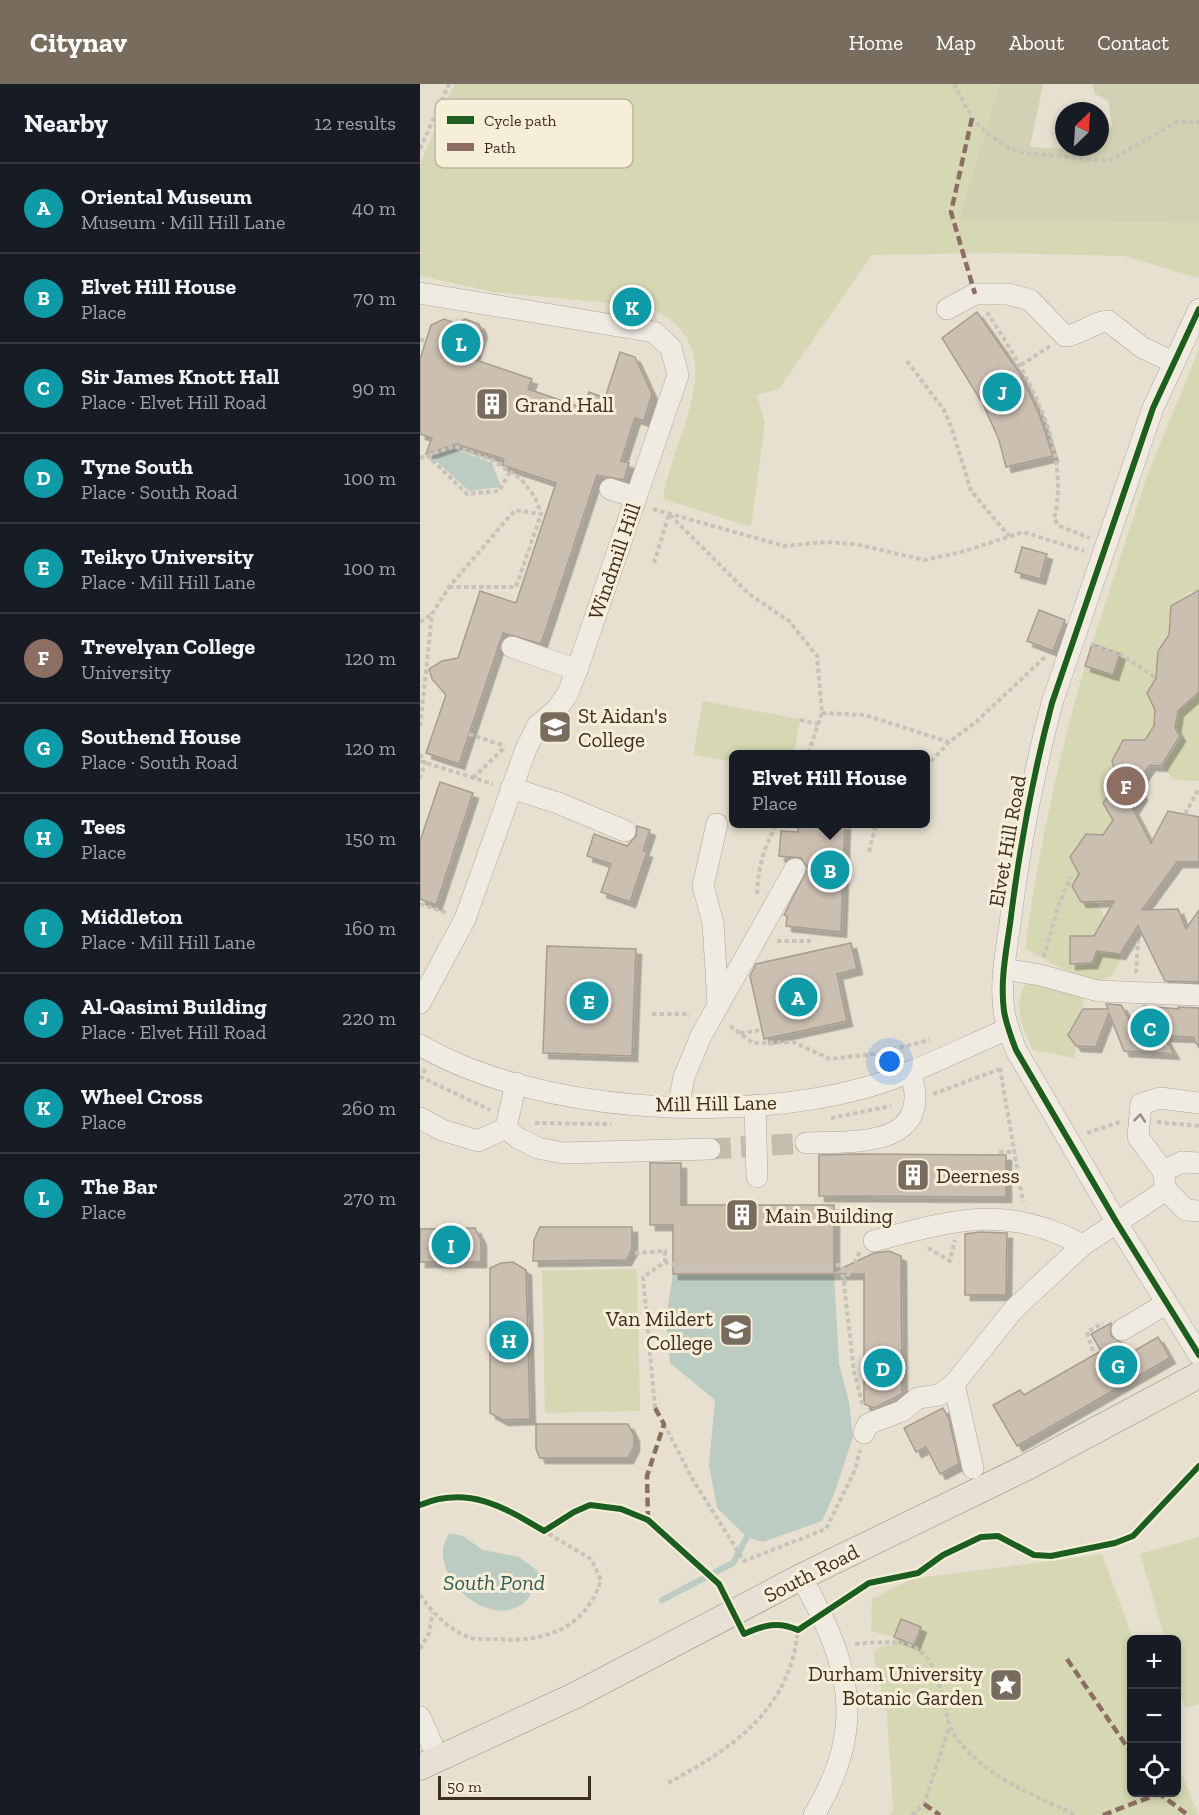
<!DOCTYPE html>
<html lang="en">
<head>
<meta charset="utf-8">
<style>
	:root { --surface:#171b24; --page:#242831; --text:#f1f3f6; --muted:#9ea1a6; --line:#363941; --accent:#786c5e }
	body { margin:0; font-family:"Zilla Slab",serif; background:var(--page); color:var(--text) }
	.controls { position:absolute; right:18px; bottom:18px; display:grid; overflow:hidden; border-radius:9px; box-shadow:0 3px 9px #0003 }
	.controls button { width:54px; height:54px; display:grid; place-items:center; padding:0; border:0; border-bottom:2px solid var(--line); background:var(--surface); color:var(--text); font:30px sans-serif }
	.compass { position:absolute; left:635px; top:18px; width:54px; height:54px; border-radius:50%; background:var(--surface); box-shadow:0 3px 9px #0003; rotate:25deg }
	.scale { position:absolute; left:18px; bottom:15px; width:153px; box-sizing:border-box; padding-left:6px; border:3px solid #3d2e20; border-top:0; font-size:16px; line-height:21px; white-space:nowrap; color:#3d2e20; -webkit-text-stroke:4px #f7eed8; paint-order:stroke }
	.you { position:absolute; left:470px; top:978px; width:21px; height:21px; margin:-15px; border:4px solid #fff; border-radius:50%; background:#1a73e8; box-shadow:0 0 0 9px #1a73e833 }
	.badge { display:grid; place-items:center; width:39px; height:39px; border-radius:50%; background:var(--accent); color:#fff; font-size:20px; font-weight:700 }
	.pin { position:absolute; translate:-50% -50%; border:3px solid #fff; box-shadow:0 2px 6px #0006 }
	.popup { position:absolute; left:309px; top:666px; width:201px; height:78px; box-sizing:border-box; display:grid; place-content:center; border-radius:9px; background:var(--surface); filter:drop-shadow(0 2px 4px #0005); font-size:20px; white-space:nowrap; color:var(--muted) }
	.popup b { font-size:22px; color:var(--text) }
	.popup::after { content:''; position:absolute; left:50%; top:100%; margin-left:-12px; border:12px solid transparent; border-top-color:var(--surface) }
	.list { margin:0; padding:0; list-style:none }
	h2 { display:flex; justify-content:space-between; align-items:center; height:78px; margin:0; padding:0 24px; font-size:26px }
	h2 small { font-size:20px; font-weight:400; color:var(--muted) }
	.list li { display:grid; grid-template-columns:39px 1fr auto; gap:18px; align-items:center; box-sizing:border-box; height:90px; padding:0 24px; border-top:2px solid var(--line) }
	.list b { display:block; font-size:22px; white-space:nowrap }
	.list p { margin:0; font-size:20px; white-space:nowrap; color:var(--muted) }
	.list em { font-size:20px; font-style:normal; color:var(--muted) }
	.icon { flex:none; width:33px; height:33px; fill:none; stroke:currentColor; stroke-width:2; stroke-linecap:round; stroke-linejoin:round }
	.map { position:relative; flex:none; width:779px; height:1731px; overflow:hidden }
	header { display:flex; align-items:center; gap:36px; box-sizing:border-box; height:84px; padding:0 30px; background:var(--accent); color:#fff }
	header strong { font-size:28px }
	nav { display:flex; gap:33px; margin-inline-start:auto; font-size:21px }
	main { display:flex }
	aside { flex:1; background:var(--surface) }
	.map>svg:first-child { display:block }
</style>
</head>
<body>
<header>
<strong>Citynav</strong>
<nav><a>Home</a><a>Map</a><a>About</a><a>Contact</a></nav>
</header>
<main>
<aside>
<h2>Nearby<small>12 results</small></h2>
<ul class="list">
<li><span class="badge" style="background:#0f9aa8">A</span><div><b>Oriental Museum</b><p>Museum · Mill Hill Lane</p></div><em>40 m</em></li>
<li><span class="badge" style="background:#0f9aa8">B</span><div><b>Elvet Hill House</b><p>Place</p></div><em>70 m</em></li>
<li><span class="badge" style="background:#0f9aa8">C</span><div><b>Sir James Knott Hall</b><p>Place · Elvet Hill Road</p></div><em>90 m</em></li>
<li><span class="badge" style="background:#0f9aa8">D</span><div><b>Tyne South</b><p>Place · South Road</p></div><em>100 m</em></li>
<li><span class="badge" style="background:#0f9aa8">E</span><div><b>Teikyo University</b><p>Place · Mill Hill Lane</p></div><em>100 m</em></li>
<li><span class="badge" style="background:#8d6e63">F</span><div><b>Trevelyan College</b><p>University</p></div><em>120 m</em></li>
<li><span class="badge" style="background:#0f9aa8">G</span><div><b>Southend House</b><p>Place · South Road</p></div><em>120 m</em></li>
<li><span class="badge" style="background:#0f9aa8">H</span><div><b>Tees</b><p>Place</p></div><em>150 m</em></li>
<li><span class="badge" style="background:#0f9aa8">I</span><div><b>Middleton</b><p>Place · Mill Hill Lane</p></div><em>160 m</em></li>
<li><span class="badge" style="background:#0f9aa8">J</span><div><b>Al-Qasimi Building</b><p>Place · Elvet Hill Road</p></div><em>220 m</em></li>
<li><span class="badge" style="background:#0f9aa8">K</span><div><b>Wheel Cross</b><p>Place</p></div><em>260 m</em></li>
<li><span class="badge" style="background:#0f9aa8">L</span><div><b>The Bar</b><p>Place</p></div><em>270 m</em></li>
</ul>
</aside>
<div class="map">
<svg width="779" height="1731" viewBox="0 0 779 1731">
	<defs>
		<filter id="shadow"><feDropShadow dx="5.5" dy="5.5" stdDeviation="0" flood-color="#0004"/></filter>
	</defs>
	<rect width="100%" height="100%" fill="#e7e0d1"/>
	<g fill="#d6d7b3">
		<path d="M 34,0 L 580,0 L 539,136 L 779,139 L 779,191 L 778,194 L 705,172 L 578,169 L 452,171 L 359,305 L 337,311 L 345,339 L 331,443 L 243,415 C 253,347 318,264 229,223 L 74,208 L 0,192 L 0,80 Z"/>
		<path d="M 779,265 L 779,513 L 771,507 L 751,522 L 749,551 L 738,567 L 736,594 L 727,609 L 735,626 L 735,656 L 703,657 L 692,677 L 698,697 L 683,719 L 693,736 L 683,751 L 666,751 L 650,773 L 659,790 L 652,803 L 661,818 L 677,818 L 685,834 L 674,852 L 650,852 L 650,880 L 672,879 L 680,861 L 688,869 L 700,870 C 701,877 697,882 694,888 C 682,912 623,874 605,865 C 618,768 638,675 665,582 L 693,590 L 700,570 L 672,560 L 727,392 Z"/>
		<polygon points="779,605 779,697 753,696 743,682 761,654 755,644 758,627"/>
		<polygon points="283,617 380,635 374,670 314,670 314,678 273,671"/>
		<path d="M 608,897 L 663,914 L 663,925 L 648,950 L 656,962 L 654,974 L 613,966 C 602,944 591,918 608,897 Z"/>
		<polygon points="217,1185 220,1327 125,1329 122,1187"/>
		<polygon points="779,1453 779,1620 765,1624 757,1596 756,1556 745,1555 720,1470"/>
		<polygon points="682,1470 713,1555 712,1708 756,1708 757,1677 778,1731 470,1731 473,1724 467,1632 453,1569 460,1563 472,1561 474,1553 451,1547 452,1515 491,1495"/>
	</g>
	<polygon fill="#d1d1b3" points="580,0 623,0 610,63 671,66 680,63 680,55 692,41 688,17 675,10 672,0 779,0 779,139 539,136"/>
	<g fill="#bcccc2">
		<polygon points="34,365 72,379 81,403 49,407 11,372"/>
		<polygon points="253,1190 414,1190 419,1279 429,1318 433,1353 415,1408 402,1437 343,1458 327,1453 297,1424 289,1381 295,1316 250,1279 246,1235"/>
		<path d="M 29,1449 L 43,1452 L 63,1466 L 99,1473 L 119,1488 C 115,1497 112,1512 105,1518 C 73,1545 21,1503 23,1467 C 23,1461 27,1454 29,1449 Z"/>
	</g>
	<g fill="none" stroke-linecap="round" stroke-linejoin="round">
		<polyline stroke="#bcccc2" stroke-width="6" points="242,1516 313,1479 327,1453"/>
	</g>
	<g fill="#cbbfb2" stroke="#a89c90" stroke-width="1.5" filter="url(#shadow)">
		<polygon points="557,228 599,288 619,330 633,372 586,383 579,356 563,320 522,254"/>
		<polygon points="24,235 37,240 45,235 59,240 62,248 53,275 112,295 108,305 163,324 169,308 185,314 200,268 215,273 232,310 224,337 215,334 201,377 209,379 204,396 177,391 121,560 83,549 39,680 6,669 26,611 12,595 9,585 22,577 38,574 60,507 96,519 136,399 82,381 84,375 36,360 6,370 12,354 0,350 0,275 11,241"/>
		<polygon points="602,463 627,470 620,495 595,488"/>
		<polygon points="779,506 779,608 758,627 755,644 760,652 741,682 730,681 717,700 722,711 713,725 731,759 748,727 779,733 779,778 757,778 722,826 758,825 766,845 779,826 779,898 745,897 718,842 700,870 677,867 672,879 650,880 650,852 674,852 694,817 661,818 652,802 659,790 650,773 666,750 683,751 693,736 683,719 698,697 692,677 703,656 725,656 734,642 735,626 727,609 736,594 738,567 749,551 751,522"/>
		<polygon points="619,526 645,536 633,567 607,557"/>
		<polygon points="672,560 700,570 693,591 665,582"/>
		<polygon points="20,698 53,709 16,821 0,815 0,757"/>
		<polygon points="379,740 425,740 421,848 366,842 367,832 364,831 388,784 381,774 359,772 361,747 378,748"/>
		<polygon points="217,742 230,746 223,767 227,768 210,818 181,808 191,780 167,772 174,750 207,762 216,752"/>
		<polygon points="431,859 437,885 417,890 427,937 344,955 330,892 336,880"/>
		<polygon points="127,862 216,865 212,972 123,969"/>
		<polygon points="686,920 701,921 712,940 724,922 759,925 758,923 779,924 779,964 773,953 744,952 754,970 704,967 689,929 676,963 656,962 648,951 663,925 688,925"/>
		<polygon points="435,1070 586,1071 586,1113 399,1112 399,1071"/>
		<polygon points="230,1079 261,1079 261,1121 414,1121 414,1188 454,1169 469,1167 481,1172 482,1310 454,1324 444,1320 444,1190 253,1190 253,1141 230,1141"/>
		<polygon points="120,1143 212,1143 212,1165 206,1176 113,1177 114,1156"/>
		<polygon points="55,1144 61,1156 61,1178 0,1178 0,1145"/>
		<polygon points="560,1148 587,1149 586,1211 545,1211 545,1150"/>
		<polygon points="93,1178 106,1186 110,1335 83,1336 70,1329 70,1184 81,1179"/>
		<polygon points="691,1239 691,1252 702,1259 709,1270 738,1253 750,1274 597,1362 573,1321 600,1306 604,1311 681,1267 671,1250"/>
		<polygon points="523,1324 529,1335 539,1380 520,1390 506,1363 496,1368 484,1344"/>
		<polygon points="116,1340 208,1340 214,1352 214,1362 208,1374 120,1374 116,1365"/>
		<polygon points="481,1535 501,1543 494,1561 474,1553"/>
	</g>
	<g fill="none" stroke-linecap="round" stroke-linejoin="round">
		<polyline stroke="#c5bcae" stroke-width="21" stroke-dasharray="21 10" stroke-linecap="butt" points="290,1065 386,1059"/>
		<defs>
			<g id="minor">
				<polyline points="0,209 234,248 251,264 258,291 157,586 147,611 136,626 118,641 106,665 45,835 0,919"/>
				<path d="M 527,225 L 555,210 L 588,210 L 610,216 L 645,252 C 661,251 672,238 688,237 L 723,264 L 753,278"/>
				<path d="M 779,225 L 733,324 L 632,619 C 613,691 599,766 590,840 C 586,868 580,898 584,927 C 586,940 591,953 596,966 L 697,1139 L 779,1271"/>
				<polyline points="190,405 215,413"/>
				<polyline points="92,563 157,586"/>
				<polyline points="91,704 138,719 205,747"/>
				<polyline points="297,740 283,802 293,839 298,920"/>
				<polyline points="584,885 620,891 678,907 779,911"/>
				<path d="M 0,961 C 116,1029 317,1039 444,1004 C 494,990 540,965 588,945"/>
				<polyline points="96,999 86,1044 98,1054 118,1064 143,1069 290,1065"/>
				<polyline points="779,1019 740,1014 721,1020 718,1053 743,1087 746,1106 766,1126 779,1127"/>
				<polyline points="335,1021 337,1093"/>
				<polyline points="258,1023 264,993 281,952 375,785"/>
				<polyline points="0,1034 22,1046 58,1057 86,1044"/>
				<path d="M 386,1059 C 421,1057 493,1065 495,1015 C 496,1006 492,996 491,987"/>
				<polyline points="743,1087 762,1078 779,1079"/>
				<path d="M 454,1157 C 535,1136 584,1119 663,1161"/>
				<polyline points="702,1246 747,1219"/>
				<polyline points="534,1300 553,1384"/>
				<polyline points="444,1349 448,1340 482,1327 498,1314 519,1311 534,1300 594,1225 663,1161 746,1106"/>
				<path d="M 381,1493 C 430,1579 448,1641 394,1731"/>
				<polyline points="0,1633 18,1674"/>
			</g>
			<polyline id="major" points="0,1683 154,1612 381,1493 607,1383 779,1291"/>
		</defs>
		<use href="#minor" stroke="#ada599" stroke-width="22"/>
		<use href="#major" stroke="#928b80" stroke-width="27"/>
		<g stroke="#c8c2b9" stroke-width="4" stroke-dasharray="4.5 3" stroke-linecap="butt">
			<polyline points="534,0 552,34 569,51 587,63 605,69 689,77 757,38 779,38"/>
			<polyline points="0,65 29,0"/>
			<path d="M 567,228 C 605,287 652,363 634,435 L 639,442 L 670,454"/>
			<polyline points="0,255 14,261 22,258"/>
			<polyline points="487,277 524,326 532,345 551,407 589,452"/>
			<polyline points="601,281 630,262"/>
			<polyline points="7,371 47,410 79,407 90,388"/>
			<polyline points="0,374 34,362 72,376 100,394 115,413 121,430 95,426 29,503 12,530 0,644"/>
			<polyline points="233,425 364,462 405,458 435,460 505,476 545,467 603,448 664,467"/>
			<polyline points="234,479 249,430 329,510 369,537 397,572 402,629 388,670"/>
			<polyline points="29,503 96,503 121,430"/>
			<polyline points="0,538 12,530"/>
			<polyline points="671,560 700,570 736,594"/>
			<polyline points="402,629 445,631 529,658"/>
			<polyline points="380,636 398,640"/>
			<polyline points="49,650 85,662"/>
			<polyline points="0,670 5,679 0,694"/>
			<polyline points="0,677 73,700"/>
			<polyline points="506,683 529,658 556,638 626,572"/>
			<polyline points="53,694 84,664"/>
			<polyline points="765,730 779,704"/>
			<polyline points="369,740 378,743"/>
			<polyline points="449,768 456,740"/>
			<path d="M 337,810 C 338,784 344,762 357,740"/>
			<polyline points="0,820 28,829"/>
			<polyline points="357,857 391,857"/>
			<polyline points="624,873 638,823 651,793"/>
			<polyline points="716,889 718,857"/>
			<polyline points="232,930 270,930"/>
			<polyline points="310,942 333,959 373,958 410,975 453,970 510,956"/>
			<polyline points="320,949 342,946"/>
			<polyline points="580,984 603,1118"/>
			<polyline points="5,985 1,993 70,1026"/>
			<polyline points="513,1010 580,985"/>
			<polyline points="411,1034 471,1022"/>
			<polyline points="737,1038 779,1042"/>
			<polyline points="115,1039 191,1040"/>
			<polyline points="667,1049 700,1038"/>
			<polyline points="579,1068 595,1068"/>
			<polyline points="508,1164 530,1177 535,1156"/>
			<polyline points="215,1169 245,1167 245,1178"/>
			<polyline points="424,1199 440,1168"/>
			<polyline points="673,1267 667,1248 683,1239"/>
			<polyline points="235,1324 223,1193 245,1178 260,1183 422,1181 434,1288 443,1322"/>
			<polyline points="244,1340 273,1396 324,1477 406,1445 435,1386 440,1366"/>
			<path d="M 0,1511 C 12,1528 28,1545 48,1553 C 56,1556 67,1555 76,1555 C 123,1559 166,1545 181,1496 L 171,1475 L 124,1447"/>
			<path d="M 435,1560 C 492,1555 510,1557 524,1617 C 527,1631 528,1643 537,1655 C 567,1694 614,1711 656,1731"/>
			<polyline points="0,1565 9,1549 13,1529"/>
			<path d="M 248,1699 C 313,1664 370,1626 378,1546"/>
			<polyline points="492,1731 504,1720 529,1643"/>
		</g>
		<use href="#minor" stroke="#efebe3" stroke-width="21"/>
		<use href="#major" stroke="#e6e1d4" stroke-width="26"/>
		<g stroke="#8d6e63" stroke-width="4.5" stroke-dasharray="9 4.5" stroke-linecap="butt">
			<polyline points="552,34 531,128 555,210"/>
			<polyline points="228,1436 227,1392 244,1340 235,1324"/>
			<polyline points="647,1575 712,1670"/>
			<polyline points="737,1708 768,1731"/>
			<polyline points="504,1720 520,1731"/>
			<polyline points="683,1731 738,1710"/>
		</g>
		<defs>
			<g id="cycleway">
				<path d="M 779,225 L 733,324 L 632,619 C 613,691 599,766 590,840 C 586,868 580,898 584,927 C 586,940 591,953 596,966 L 697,1139 L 779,1271"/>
				<path d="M 0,1421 C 48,1401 84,1423 124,1447 L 154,1428 L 170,1421 L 201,1425 L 228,1436 L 299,1500 L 324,1550 C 344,1541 358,1537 378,1546 L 449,1499 L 498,1489 L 523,1471 L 561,1453 L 578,1452 L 614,1471 L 631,1472 L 695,1459 L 713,1452 L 779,1382"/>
			</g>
		</defs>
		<use href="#cycleway" stroke="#f7eed8" stroke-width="10"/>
		<use href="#cycleway" stroke="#1b5e20" stroke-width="6"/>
	</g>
	<defs><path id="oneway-chevron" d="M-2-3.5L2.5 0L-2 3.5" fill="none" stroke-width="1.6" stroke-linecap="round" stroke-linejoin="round" transform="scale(1.5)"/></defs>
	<use stroke="#968c82" href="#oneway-chevron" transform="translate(720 1034) rotate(-84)"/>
	<defs>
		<symbol id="building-square" viewBox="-11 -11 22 22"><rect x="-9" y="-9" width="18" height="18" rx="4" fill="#786c5e" stroke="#f7eed8"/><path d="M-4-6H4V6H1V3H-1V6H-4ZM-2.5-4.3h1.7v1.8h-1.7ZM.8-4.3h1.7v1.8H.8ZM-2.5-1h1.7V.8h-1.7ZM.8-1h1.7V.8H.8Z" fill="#fff"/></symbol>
		<symbol id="university-square" viewBox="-11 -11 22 22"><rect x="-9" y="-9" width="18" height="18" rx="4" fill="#786c5e" stroke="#f7eed8"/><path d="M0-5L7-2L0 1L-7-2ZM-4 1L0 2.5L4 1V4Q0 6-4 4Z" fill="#fff"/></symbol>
		<symbol id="sight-square" viewBox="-11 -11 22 22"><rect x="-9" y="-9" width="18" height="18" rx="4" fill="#786c5e" stroke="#f7eed8"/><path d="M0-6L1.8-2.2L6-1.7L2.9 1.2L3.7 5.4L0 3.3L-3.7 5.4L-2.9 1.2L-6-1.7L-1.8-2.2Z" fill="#fff"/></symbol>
	</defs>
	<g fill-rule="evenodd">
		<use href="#building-square" x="53" y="301" width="38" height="38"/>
		<use href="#university-square" x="116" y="624" width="38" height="38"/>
		<use href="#building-square" x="474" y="1072" width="38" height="38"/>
		<use href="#building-square" x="303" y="1112" width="38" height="38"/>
		<use href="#university-square" x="297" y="1227" width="38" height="38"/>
		<use href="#sight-square" x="567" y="1582" width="38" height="38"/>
	</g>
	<g text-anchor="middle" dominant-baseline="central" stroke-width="6" stroke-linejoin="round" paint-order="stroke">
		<g font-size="21" fill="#3d2e20" stroke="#f7eed8" text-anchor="start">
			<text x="95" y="320">Grand Hall</text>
			<text x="158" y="631">St Aidan's<tspan x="158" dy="24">College</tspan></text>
			<text x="516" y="1091">Deerness</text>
			<text x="345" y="1131">Main Building</text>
			<text x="293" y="1234" text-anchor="end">Van Mildert<tspan x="293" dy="24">College</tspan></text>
			<text x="563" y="1589" text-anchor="end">Durham University<tspan x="563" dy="24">Botanic Garden</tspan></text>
		</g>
		<g font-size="21" fill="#3d2e20" stroke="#f7eed8">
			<text transform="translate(194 477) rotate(-71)">Windmill Hill</text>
			<text transform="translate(587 757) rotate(-80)">Elvet Hill Road</text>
			<text transform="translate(296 1019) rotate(-1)">Mill Hill Lane</text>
			<text transform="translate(391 1489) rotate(-27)">South Road</text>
		</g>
		<g font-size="22" font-style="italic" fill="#2f5d5a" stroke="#f7eed8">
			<text x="74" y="1498">South Pond</text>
		</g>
	</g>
	<rect x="15" y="15" width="198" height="69" rx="9" fill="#f7eed8" stroke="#bfb4a1" stroke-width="1.5"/>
	<rect x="27" y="32" width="27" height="8" fill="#1b5e20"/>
	<rect x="27" y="59" width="27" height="8" fill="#8d6e63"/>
	<g font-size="16" fill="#3d2e20">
		<text x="64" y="42">Cycle path</text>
		<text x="64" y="69">Path</text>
	</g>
</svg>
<div class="controls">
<button>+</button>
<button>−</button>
<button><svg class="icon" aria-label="locate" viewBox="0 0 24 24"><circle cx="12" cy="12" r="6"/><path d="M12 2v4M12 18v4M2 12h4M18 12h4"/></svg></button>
</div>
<svg class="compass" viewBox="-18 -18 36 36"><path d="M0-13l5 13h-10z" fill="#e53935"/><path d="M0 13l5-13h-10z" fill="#9ea1a6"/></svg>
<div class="scale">50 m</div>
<div class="you"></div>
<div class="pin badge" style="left:378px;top:913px;background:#0f9aa8">A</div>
<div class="pin badge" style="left:410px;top:786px;background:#0f9aa8">B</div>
<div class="popup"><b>Elvet Hill House</b>Place</div>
<div class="pin badge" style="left:730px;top:944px;background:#0f9aa8">C</div>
<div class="pin badge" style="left:463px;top:1284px;background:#0f9aa8">D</div>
<div class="pin badge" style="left:169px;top:917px;background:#0f9aa8">E</div>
<div class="pin badge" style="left:706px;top:702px;background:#8d6e63">F</div>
<div class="pin badge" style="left:698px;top:1281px;background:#0f9aa8">G</div>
<div class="pin badge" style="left:89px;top:1256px;background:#0f9aa8">H</div>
<div class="pin badge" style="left:31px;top:1161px;background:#0f9aa8">I</div>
<div class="pin badge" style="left:582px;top:308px;background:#0f9aa8">J</div>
<div class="pin badge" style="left:212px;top:223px;background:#0f9aa8">K</div>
<div class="pin badge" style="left:41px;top:259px;background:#0f9aa8">L</div>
</div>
</main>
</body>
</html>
